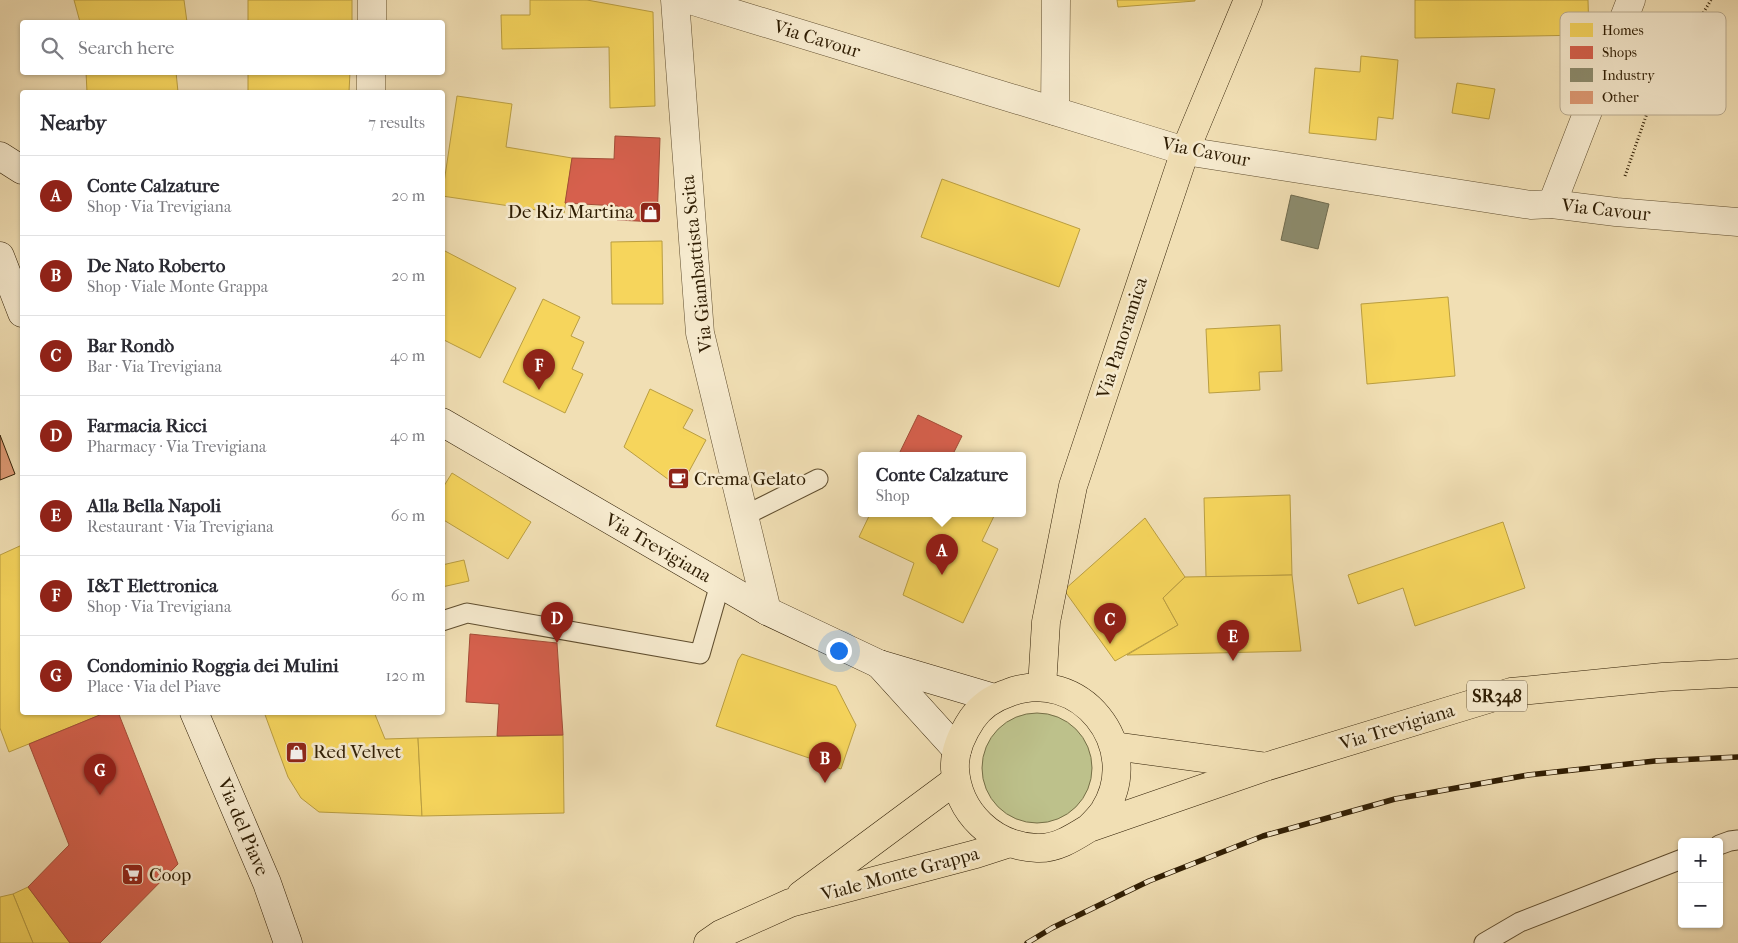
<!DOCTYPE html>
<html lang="en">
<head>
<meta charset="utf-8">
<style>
	:root { --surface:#fff; --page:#f2f2f3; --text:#2b2b33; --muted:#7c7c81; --line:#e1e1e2; --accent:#8f2418 }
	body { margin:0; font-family:"IM FELL French Canon",serif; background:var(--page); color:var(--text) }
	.controls { position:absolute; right:15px; bottom:15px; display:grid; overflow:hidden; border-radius:5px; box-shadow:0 1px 4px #0004 }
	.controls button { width:45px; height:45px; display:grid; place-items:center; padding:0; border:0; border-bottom:1px solid var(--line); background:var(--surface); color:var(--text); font:25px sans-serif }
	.you { position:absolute; left:838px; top:650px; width:18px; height:18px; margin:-12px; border:4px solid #fff; border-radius:50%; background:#1a73e8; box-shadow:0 0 0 8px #1a73e833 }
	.badge { display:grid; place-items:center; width:32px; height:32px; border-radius:50%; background:var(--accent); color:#fff; font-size:16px; font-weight:700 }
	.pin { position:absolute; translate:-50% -41px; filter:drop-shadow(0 1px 2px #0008) }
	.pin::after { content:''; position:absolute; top:26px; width:18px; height:15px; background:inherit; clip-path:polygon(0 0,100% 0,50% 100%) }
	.popup { position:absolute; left:858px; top:452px; width:168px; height:65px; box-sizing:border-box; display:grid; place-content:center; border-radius:5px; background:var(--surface); filter:drop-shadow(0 1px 4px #0005); font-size:16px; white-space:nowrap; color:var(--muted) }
	.popup b { font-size:19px; color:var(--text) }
	.popup::after { content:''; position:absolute; left:50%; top:100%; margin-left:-10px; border:10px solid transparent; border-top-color:var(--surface) }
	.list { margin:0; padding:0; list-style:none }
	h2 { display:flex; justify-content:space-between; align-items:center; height:65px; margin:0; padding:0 20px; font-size:21px }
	h2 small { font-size:16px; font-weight:400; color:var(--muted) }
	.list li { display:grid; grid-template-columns:32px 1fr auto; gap:15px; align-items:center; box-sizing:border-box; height:80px; padding:0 20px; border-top:1px solid var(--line) }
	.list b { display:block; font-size:19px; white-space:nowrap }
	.list p { margin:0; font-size:16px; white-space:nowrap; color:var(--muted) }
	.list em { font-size:16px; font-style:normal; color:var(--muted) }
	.icon { flex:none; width:28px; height:28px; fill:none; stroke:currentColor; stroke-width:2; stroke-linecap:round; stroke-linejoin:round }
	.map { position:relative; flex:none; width:1738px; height:943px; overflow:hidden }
	.search { position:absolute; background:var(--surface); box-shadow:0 1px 4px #0004; left:20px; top:20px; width:425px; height:55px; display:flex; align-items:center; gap:12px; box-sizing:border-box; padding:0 18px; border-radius:5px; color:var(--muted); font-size:19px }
	.panel { position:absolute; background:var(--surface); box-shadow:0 1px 4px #0004; left:20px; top:90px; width:425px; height:625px; border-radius:5px }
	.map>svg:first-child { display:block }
</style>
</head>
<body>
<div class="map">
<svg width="1738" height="943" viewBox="0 0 1738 943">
	<rect width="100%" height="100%" fill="#f1dfb4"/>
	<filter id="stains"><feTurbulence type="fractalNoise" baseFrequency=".004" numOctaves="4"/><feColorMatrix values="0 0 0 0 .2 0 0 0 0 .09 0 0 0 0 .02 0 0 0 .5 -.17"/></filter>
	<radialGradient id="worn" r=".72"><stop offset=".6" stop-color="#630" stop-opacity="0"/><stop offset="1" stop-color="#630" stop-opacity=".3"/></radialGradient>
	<circle fill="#bdc18b" stroke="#766f47" cx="1037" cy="768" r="55"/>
	<g fill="#f6d55c" stroke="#ba9e41">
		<polygon points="74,0 184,0 187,22 80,22"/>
		<rect x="248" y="0" width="104" height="22"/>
		<polygon points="530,0 587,0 653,12 655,106 610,108 609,47 502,49 501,15 530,15"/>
		<polygon points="1117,0 1195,0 1195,1 1118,7"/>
		<polygon points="1415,0 1588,0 1589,35 1415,38"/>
		<polygon points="1361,56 1398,60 1393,119 1378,117 1376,140 1309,133 1315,68 1360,72"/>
		<polygon points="86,72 176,72 178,92 87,92"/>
		<polygon points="248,72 350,72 349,92 248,92"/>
		<polygon points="1457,83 1495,89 1489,119 1452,113"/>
		<polygon points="457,96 512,104 506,147 572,158 564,214 442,196"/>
		<polygon points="942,179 1080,229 1059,287 921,237"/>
		<polygon points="662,241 663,304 612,304 611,242"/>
		<polygon points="445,251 516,288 480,358 442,339 442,257"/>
		<polygon points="1448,297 1455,376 1367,384 1361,304"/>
		<polygon points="543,299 580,317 571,336 584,342 572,369 583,374 565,413 503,382"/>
		<polygon points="1280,325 1282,371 1259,372 1260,390 1209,393 1206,329"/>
		<polygon points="650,389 693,410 683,428 706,440 680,488 624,447"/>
		<polygon points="452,473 531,522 508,559 442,519 442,489"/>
		<polygon points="1290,495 1292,575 1206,577 1204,498"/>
		<polygon points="870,514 995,514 982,541 998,549 963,623 903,595 914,563 859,537"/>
		<polygon points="1145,518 1185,577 1163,598 1178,625 1115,661 1064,590"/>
		<polygon points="1503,522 1525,588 1415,626 1403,588 1358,604 1348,575"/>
		<polygon points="22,545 22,712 105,713 9,752 0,728 0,555"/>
		<polygon points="464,560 469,581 442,587 442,565"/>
		<polygon points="1292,575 1301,651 1127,655 1178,625 1163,598 1185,577"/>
		<polygon points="742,654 836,686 856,725 841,769 716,726 738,660"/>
		<polygon points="264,712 374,712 385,739 418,738 422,816 319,812 301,798 288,777"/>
		<polygon points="563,735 564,813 422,816 418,738"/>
		<polygon points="28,887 70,943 33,943 13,894"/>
		<polygon points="13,894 33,943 0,943 0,897"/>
	</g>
	<g fill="#d6604d" stroke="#a44c37">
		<polygon points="615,136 660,138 657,222 617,220 618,206 565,203 572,158 614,159"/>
		<polygon points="918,415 962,436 952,456 898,456"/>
		<polygon points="470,634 557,643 563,735 497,736 499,704 466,702"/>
		<polygon points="107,712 118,712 178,864 100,943 70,943 28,887 69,845 29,744"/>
	</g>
	<polygon fill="#8c8c6e" stroke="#706b4e" points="1291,195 1329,204 1318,249 1281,240"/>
	<polygon fill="#de9973" stroke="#2f1d03" points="0,435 15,474 0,480"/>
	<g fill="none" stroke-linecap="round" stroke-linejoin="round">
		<defs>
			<g id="lane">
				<polyline points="744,516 818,479"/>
				<polyline points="442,621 467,613 700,654 720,584"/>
				<polyline points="1719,845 1730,841 1738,840"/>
				<polyline points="1484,943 1520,922 1682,859"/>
			</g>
			<g id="street">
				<polyline points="675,0 700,333 767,611"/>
				<polyline points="690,0 1185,151 1531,205 1552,204 1616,212 1738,222"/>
				<polyline points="372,22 372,0"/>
				<polyline points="371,92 371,72"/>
				<polyline points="1055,111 1056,0"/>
				<polyline points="1552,204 1631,0"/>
			</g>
			<g id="secondary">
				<polyline points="0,156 22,170"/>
				<polyline points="0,256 22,313"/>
				<polyline points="442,422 767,611 879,664 994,698"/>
				<polyline points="879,664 957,750"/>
				<polyline points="194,712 267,883 288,943"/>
			</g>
			<g id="primary">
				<polyline points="1042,687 1046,622 1073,486 1185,151 1248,0"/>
				<polyline points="1114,746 1261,766"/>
				<path d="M 1089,828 C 1094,823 1100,817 1104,811 C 1145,746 1079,665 1008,693 C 993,698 981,706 972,719 C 962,734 954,751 955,769 C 958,813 993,846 1037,848 C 1056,849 1073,838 1089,828 L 1265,767 L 1511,692 L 1663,677 L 1738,673"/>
				<polyline points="801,895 956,780"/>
				<polyline points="708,943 721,934 790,903 976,854 1010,843"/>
			</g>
		</defs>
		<use href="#lane" stroke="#604e2f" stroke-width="21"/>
		<use href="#street" stroke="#604e2f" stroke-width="29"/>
		<use href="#secondary" stroke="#2f1d03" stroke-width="29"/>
		<use href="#primary" stroke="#2f1d03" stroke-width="29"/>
		<polyline stroke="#2f1d03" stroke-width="3" stroke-dasharray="1 2.5" stroke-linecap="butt" points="1625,176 1652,99 1711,0"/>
		<use href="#lane" stroke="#f6eace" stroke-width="19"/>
		<use href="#street" stroke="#f6eace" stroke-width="28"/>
		<use href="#secondary" stroke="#f6eace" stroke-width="28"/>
		<use href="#primary" stroke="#f1dfb4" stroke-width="28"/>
		<defs>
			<polyline id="rail" points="1027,943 1052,928 1149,881 1263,836 1395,799 1528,775 1655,761 1738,757"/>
		</defs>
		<use href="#rail" stroke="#2f1d03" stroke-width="5.5"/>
		<use href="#rail" stroke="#f6eace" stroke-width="4" stroke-dasharray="11" stroke-linecap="butt"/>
	</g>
	<defs>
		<symbol id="shop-square" viewBox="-11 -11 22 22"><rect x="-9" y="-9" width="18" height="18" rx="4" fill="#8f2418" stroke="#f6eace"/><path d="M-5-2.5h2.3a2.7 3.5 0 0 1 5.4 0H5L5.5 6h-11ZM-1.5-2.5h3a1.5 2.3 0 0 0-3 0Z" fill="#fff"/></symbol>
		<symbol id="cafe-square" viewBox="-11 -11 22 22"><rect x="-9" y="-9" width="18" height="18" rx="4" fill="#8f2418" stroke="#f6eace"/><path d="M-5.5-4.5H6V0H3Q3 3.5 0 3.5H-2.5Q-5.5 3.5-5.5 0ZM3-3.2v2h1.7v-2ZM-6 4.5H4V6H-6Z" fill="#fff"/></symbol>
		<symbol id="supermarket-square" viewBox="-11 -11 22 22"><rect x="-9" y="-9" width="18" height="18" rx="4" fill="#8f2418" stroke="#f6eace"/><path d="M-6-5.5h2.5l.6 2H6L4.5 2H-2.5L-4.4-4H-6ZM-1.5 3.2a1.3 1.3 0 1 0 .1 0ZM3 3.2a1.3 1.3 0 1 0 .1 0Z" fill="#fff"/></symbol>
	</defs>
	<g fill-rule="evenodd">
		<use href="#shop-square" x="638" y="200" width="25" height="25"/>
		<use href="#cafe-square" x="666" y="466" width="25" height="25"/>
		<use href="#shop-square" x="284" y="740" width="25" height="25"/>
		<use href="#supermarket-square" x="120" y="862" width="25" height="25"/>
	</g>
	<g text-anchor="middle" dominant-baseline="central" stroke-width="5" stroke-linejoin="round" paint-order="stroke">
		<rect fill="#f6eace" stroke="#6b5a40" stroke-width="1" x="1467" y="680.5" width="60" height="31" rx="4"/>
		<g font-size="18" font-weight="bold" fill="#2f1d03">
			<text x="1497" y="696">SR348</text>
		</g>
		<g font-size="19" fill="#2f1d03" stroke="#f6eace">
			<text transform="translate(817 39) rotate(17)">Via Cavour</text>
			<text transform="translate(1206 152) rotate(11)">Via Cavour</text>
			<text transform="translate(1606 210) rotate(6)">Via Cavour</text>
			<text transform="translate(697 264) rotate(-96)">Via Giambattista Scita</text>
			<text transform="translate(1122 338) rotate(-72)">Via Panoramica</text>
			<text transform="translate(658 548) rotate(30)">Via Trevigiana</text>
			<text transform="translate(1397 727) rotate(-17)">Via Trevigiana</text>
			<text transform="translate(243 827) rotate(67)">Via del Piave</text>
			<text transform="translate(900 874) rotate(-15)">Viale Monte Grappa</text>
		</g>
		<g font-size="19" fill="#2f1d03" stroke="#f6eace" text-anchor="start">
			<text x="634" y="212" text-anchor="end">De Riz Martina</text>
			<text x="694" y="479">Crema Gelato</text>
			<text x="313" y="752">Red Velvet</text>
			<text x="149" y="875">Coop</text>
		</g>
	</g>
	<rect x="1560" y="12" width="166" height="103" rx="8" fill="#f6eace" stroke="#baac91" stroke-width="1"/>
	<rect x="1570" y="23" width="23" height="14" fill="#f6d55c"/>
	<rect x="1570" y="46" width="23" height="13" fill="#d6604d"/>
	<rect x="1570" y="68" width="23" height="14" fill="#8c8c6e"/>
	<rect x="1570" y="91" width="23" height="13" fill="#de9973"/>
	<g font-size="14" fill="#2f1d03">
		<text x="1602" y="35">Homes</text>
		<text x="1602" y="57">Shops</text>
		<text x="1602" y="80">Industry</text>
		<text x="1602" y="102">Other</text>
	</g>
	<rect width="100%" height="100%" filter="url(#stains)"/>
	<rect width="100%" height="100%" fill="url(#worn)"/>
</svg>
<div class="controls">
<button>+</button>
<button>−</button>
</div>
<div class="you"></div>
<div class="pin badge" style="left:942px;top:575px">A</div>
<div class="popup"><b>Conte Calzature</b>Shop</div>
<div class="pin badge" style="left:825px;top:783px">B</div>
<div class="pin badge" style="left:1110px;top:644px">C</div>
<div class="pin badge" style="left:557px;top:643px">D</div>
<div class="pin badge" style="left:1233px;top:661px">E</div>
<div class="pin badge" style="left:539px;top:390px">F</div>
<div class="pin badge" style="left:100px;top:795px">G</div>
<div class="search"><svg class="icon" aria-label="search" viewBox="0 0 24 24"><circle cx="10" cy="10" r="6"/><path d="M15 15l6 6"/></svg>Search here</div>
<section class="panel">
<h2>Nearby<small>7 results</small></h2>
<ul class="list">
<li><span class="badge">A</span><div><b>Conte Calzature</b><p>Shop · Via Trevigiana</p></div><em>20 m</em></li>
<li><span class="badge">B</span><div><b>De Nato Roberto</b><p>Shop · Viale Monte Grappa</p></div><em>20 m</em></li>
<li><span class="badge">C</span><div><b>Bar Rondò</b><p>Bar · Via Trevigiana</p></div><em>40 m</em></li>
<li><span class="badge">D</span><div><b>Farmacia Ricci</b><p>Pharmacy · Via Trevigiana</p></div><em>40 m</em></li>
<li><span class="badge">E</span><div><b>Alla Bella Napoli</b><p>Restaurant · Via Trevigiana</p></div><em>60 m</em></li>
<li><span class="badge">F</span><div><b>I&amp;T Elettronica</b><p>Shop · Via Trevigiana</p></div><em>60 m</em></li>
<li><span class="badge">G</span><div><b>Condominio Roggia dei Mulini</b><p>Place · Via del Piave</p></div><em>120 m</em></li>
</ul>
</section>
</div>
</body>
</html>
